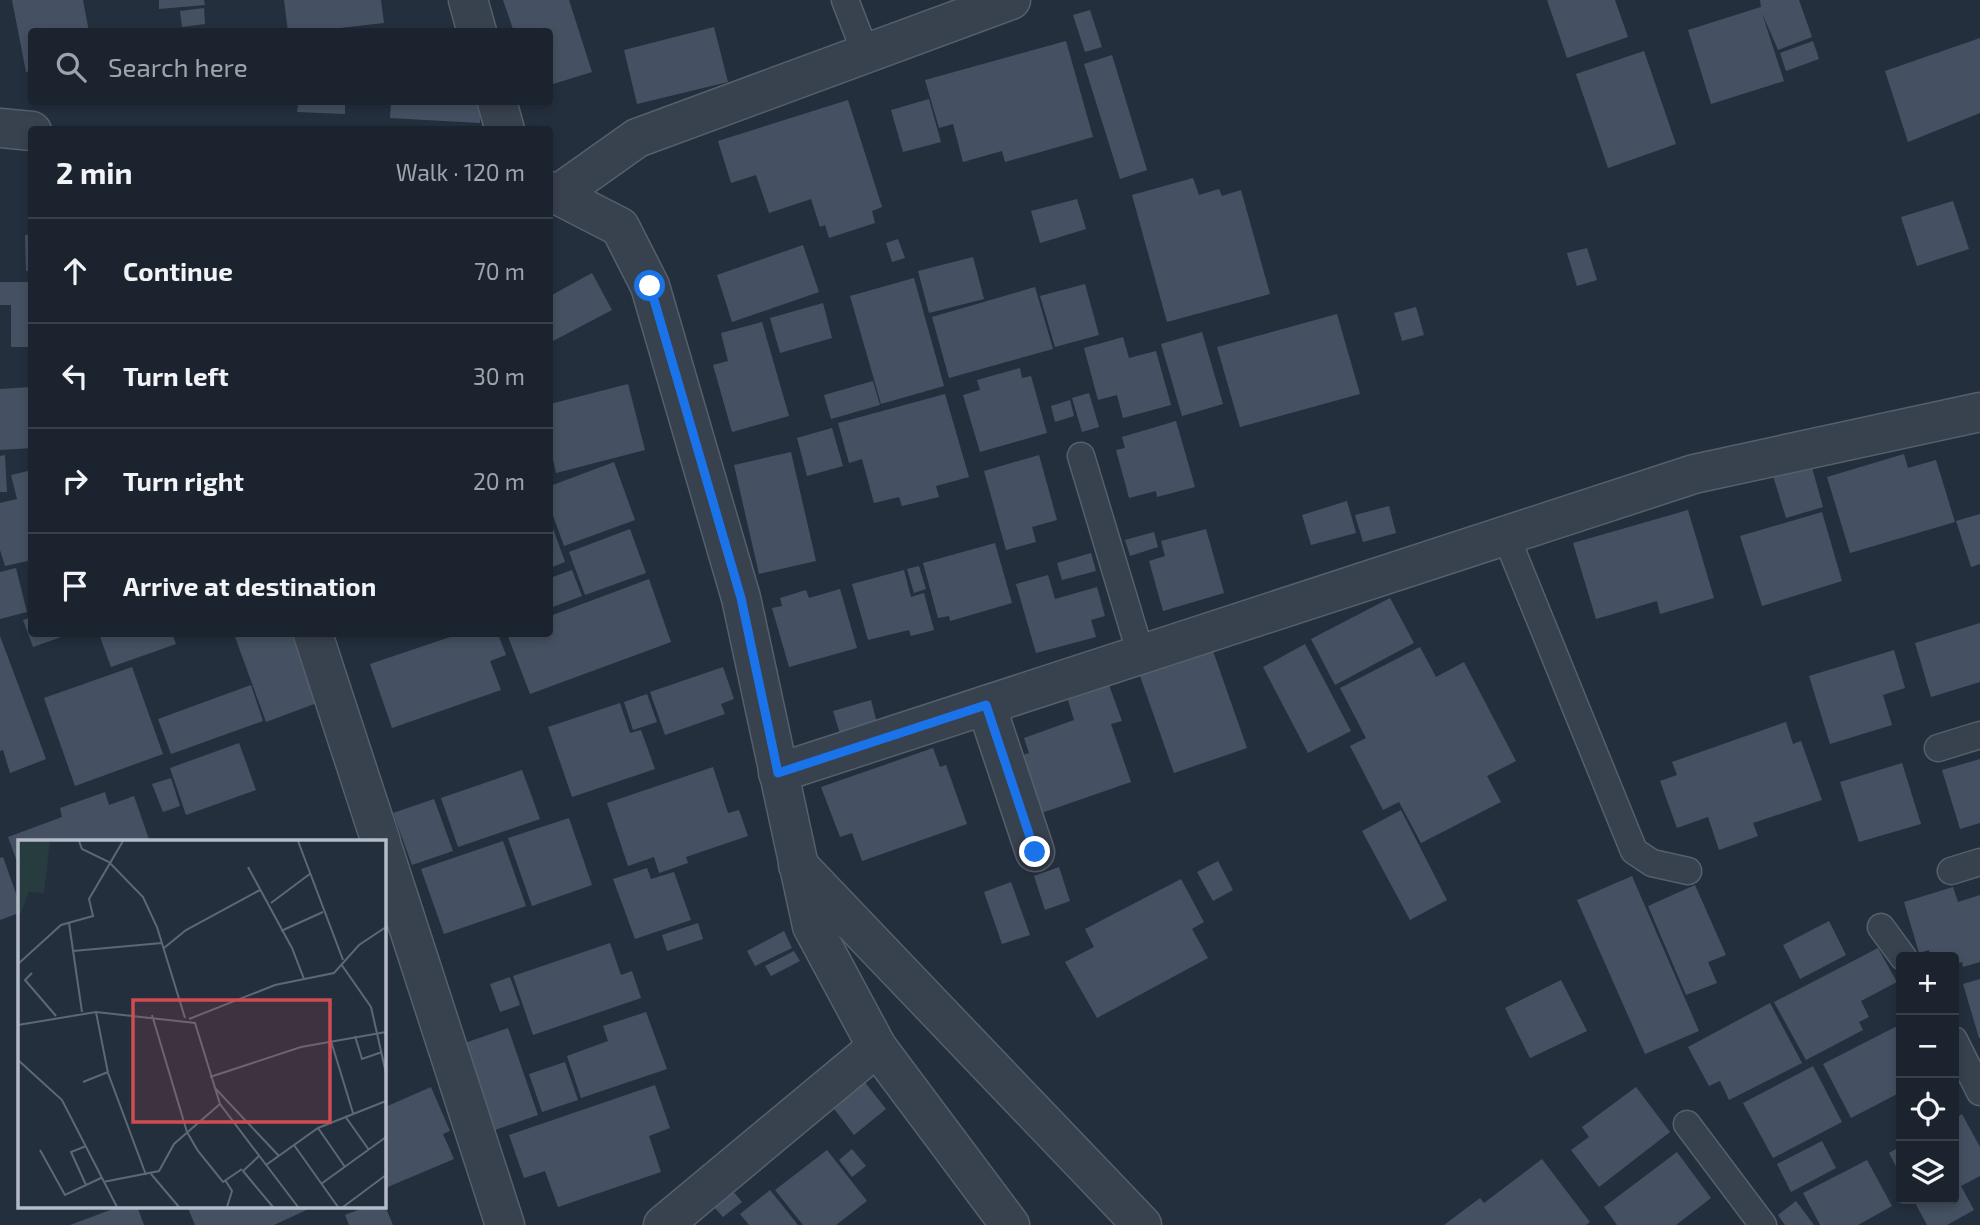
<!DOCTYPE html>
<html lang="en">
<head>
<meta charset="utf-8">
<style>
	:root { --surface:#1b232e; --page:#242b36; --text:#f1f3f6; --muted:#a0a4aa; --line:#39404a }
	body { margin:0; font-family:"Exo 2",sans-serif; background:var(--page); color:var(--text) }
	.controls { position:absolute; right:21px; bottom:21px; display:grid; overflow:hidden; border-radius:7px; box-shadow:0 4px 10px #0003 }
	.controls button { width:63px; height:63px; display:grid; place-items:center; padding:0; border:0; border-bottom:2px solid var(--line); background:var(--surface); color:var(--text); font:35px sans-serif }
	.stop { position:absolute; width:21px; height:21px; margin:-16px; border:5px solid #1a73e8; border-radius:50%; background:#fff }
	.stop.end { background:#1a73e8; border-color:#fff; box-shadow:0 2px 7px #0008 }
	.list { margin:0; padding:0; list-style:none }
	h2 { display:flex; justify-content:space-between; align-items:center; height:91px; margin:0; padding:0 28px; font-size:30px }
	h2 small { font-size:23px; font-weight:400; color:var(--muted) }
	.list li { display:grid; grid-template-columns:46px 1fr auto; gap:21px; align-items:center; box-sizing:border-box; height:105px; padding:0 28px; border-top:2px solid var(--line) }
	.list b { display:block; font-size:26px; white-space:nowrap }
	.list em { font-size:23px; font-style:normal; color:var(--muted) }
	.icon { flex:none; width:38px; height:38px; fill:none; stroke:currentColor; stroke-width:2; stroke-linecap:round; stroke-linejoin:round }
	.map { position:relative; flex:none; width:1980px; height:1225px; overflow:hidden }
	.search { position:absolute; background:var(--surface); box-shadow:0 4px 10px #0003; left:28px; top:28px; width:525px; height:77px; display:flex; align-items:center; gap:18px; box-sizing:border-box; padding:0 24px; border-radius:7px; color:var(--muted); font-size:26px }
	.panel { position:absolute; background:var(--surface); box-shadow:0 4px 10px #0003; left:28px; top:126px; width:525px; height:511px; border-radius:7px }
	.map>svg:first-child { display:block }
</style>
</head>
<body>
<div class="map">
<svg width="1980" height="1225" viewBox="0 0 1980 1225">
	<rect width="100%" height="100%" fill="#242f3e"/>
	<g fill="#455162">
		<polygon points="12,0 83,0 89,32 32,32 32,71 26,72"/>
		<polygon points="159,0 204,0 205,5 159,9"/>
		<polygon points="284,0 381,0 384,23 331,29 332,32 288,32"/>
		<polygon points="503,0 569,0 592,72 550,85 550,32 514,32"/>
		<polygon points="1547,0 1615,0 1628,37 1567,58"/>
		<polygon points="1760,0 1799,0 1812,37 1778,50 1762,13 1784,81 1711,104 1688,30 1761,7"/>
		<polygon points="204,8 205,24 182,27 180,11"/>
		<polygon points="1090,10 1102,47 1085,52 1073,15"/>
		<polygon points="714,27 728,82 637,104 624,50"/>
		<polygon points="1980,38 1980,113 1908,142 1885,71"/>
		<polygon points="1066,41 1093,137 1005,162 1002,151 963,162 953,124 939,128 925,80"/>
		<polygon points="1813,41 1819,59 1786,71 1780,53"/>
		<polygon points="1644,51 1676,144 1608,168 1576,74"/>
		<polygon points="1112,55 1147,170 1120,179 1084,64"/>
		<polygon points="929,99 941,142 903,152 891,110"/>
		<polygon points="848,100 882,207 872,211 875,223 829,238 825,225 820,227 811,199 769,213 756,175 731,183 718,141"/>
		<polygon points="282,102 345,102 345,114 297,112 298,105 282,104"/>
		<polygon points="391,102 481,102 480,123 390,118"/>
		<polygon points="1193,178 1199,195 1219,189 1222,196 1241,190 1270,294 1167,322 1132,195"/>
		<polygon points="1077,199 1086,229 1040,243 1031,211"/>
		<polygon points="1953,201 1969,249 1917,266 1901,217"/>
		<polygon points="25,235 32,235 32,271 26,271"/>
		<polygon points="898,239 905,258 892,262 886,243"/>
		<polygon points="803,245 819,292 732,322 717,275"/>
		<polygon points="1587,248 1597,280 1577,286 1567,253"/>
		<polygon points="973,257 984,299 929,313 918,271"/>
		<polygon points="592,273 612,310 553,341 550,335 550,296"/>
		<polygon points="914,278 944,386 881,404 850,296"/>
		<polygon points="0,282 32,282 32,347 11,347 11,305 0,305"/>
		<polygon points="1085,284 1099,335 1055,347 1040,296"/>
		<polygon points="1035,287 1053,349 949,378 932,317"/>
		<polygon points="823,303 832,338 780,353 770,318"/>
		<polygon points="1416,307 1424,335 1402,341 1394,313"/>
		<polygon points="1337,314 1360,394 1240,427 1217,347"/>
		<polygon points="762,322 789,416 732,432 713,365 728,361 721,333"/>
		<polygon points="1202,332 1223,404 1182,416 1161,344"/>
		<polygon points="1123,337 1129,358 1156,351 1171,405 1123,418 1117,395 1098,400 1084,348"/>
		<polygon points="1020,368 1022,378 1031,376 1047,433 980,452 963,395 980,390 977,380"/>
		<polygon points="873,381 880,405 831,419 824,395"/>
		<polygon points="628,384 645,450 556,473 550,446 550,404"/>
		<polygon points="32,387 32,448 0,450 0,389"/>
		<polygon points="1089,393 1099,427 1082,432 1072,398"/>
		<polygon points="945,394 969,477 936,486 939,497 902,506 899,497 874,503 862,459 849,463 838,423"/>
		<polygon points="1070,400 1074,416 1055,422 1051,406"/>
		<polygon points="1176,421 1195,487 1157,497 1156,491 1129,498 1116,450 1125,448 1122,437"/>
		<polygon points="832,428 843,466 807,476 797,438"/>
		<polygon points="791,452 816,561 759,574 734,465"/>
		<polygon points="1904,454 1908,468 1936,460 1955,522 1850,553 1827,477"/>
		<polygon points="5,455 7,492 0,492 0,456"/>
		<polygon points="1039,455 1057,520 1032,527 1036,542 1006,550 984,471"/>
		<polygon points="614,462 635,520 564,546 550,507 550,486"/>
		<polygon points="1811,464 1823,507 1786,518 1773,476"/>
		<polygon points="32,470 32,560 5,566 0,550 0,503 17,499 11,475"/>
		<polygon points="1347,501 1356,533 1311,545 1302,515"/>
		<polygon points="1389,506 1396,533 1363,542 1355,515"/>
		<polygon points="1688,510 1714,598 1660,614 1657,601 1596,619 1573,543"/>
		<polygon points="1822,512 1842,581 1762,606 1740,536"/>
		<polygon points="1980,514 1980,564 1971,567 1956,521"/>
		<polygon points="550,520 565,562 550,568"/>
		<polygon points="630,529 646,573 585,595 569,552"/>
		<polygon points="1206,529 1224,593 1163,611 1149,561 1165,556 1161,541"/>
		<polygon points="1154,532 1158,547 1130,556 1125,540"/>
		<polygon points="995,543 1012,603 950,621 949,616 938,618 923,563"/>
		<polygon points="1091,553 1096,571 1062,580 1057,563"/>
		<polygon points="919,566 926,589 914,593 907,569"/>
		<polygon points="16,568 27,612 0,619 0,572"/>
		<polygon points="572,570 582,596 550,608 550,578"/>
		<polygon points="904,570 911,597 924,593 934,630 911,636 909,630 868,640 852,584"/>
		<polygon points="1048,575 1055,599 1097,587 1105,616 1091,620 1096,637 1036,653 1016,584"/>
		<polygon points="649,579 671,642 530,694 507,634 550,634 550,616"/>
		<polygon points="840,589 857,648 789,667 772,608 782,606 780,598 806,590 809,598"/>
		<polygon points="1390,598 1414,643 1335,685 1311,639"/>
		<polygon points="32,617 32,634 70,634 33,647 23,620"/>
		<polygon points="1980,623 1980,682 1931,697 1915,643"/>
		<polygon points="99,634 172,634 176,644 111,667"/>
		<polygon points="234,634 302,634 325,700 266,722"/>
		<polygon points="459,634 498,634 506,655 490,661 501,690 392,728 370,664"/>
		<polygon points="0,636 46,759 10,773 3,750 0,751"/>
		<polygon points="1305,644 1351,731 1308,753 1263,667"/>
		<polygon points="1420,647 1436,677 1464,662 1516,761 1487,776 1501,802 1421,843 1399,802 1383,810 1350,746 1366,738 1340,688"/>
		<polygon points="1894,650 1905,688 1883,695 1892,725 1830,744 1809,676"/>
		<polygon points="1213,651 1247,748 1174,773 1140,676"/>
		<polygon points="132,667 163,754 75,786 44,698"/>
		<polygon points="723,667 734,699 721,704 725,714 665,735 650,692"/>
		<polygon points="251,685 263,721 171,754 158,719"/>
		<polygon points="1109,685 1122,721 1111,724 1131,782 1027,818 1007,760 1029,753 1024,738 1074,720 1068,700"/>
		<polygon points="647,694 657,722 633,730 624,702"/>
		<polygon points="871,700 878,727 841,737 833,711"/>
		<polygon points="620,703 630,733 641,730 655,769 572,797 548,727"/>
		<polygon points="1786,722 1793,744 1801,741 1822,800 1753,823 1758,836 1719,850 1708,817 1677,828 1660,781 1677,775 1672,762"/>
		<polygon points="239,743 256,790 186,815 170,768"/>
		<polygon points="933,748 940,767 946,765 967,824 862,861 852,833 840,837 821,787"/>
		<polygon points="1980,759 1980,823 1960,829 1942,770"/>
		<polygon points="1902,763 1921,824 1859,842 1840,782"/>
		<polygon points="713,767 728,813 739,810 748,836 686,857 688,863 659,873 654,857 628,866 607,803"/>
		<polygon points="522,770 540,819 458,847 441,798"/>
		<polygon points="171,778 180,806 163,812 152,784"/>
		<polygon points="105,792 109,805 134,796 150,842 19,842 19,867 8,837 62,817 60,808"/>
		<polygon points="434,799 453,851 412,865 393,813"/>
		<polygon points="1401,810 1447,900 1410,920 1362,831"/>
		<polygon points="569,818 592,885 532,906 508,838"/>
		<polygon points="503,841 526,906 444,934 421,869"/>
		<polygon points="3,857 19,902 19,913 0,920 0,858"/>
		<polygon points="1218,861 1233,890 1213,901 1197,872"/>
		<polygon points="1059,867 1070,901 1045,910 1034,876"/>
		<polygon points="647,868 651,879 674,872 691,920 635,939 613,879"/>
		<polygon points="1632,876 1699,1031 1645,1054 1577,900"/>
		<polygon points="1181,879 1204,922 1192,929 1208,958 1097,1018 1065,962 1094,947 1085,929"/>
		<polygon points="1011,882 1030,935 1002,944 984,892"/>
		<polygon points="1695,885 1726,955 1708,962 1717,983 1686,995 1648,906"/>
		<polygon points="1953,887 1958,902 1980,895 1980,962 1963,967 1962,962 1954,964 1954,957 1931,957 1929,950 1919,953 1904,902"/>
		<polygon points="1829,921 1846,955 1800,979 1783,945"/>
		<polygon points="698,923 703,939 667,951 662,935"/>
		<polygon points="784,931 792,948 755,966 747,951"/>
		<polygon points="610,943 621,975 632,971 641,998 533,1035 513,976"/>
		<polygon points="1878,948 1897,982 1861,1001 1869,1017 1859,1022 1863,1030 1806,1060 1774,1002"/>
		<polygon points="794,951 800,961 771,976 765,966"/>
		<polygon points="510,977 520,1005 500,1012 490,984"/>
		<polygon points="1980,979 1980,1038 1979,1038 1963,984"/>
		<polygon points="1561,980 1587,1031 1530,1058 1505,1008"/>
		<polygon points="1770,1003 1802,1063 1729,1100 1720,1081 1709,1086 1688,1047"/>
		<polygon points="646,1012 667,1069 581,1098 567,1056 608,1041 603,1026"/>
		<polygon points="1901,1024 1901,1092 1851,1118 1823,1064"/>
		<polygon points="508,1028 538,1115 492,1131 462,1044"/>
		<polygon points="565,1062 578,1100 542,1112 529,1074"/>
		<polygon points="1813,1066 1842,1122 1773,1158 1743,1103"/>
		<polygon points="860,1076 886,1109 854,1135 828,1101"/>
		<polygon points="655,1085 670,1128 649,1136 661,1172 558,1207 545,1171 524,1178 509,1135"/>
		<polygon points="431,1087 450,1131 443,1134 454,1159 383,1189 383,1108"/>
		<polygon points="1636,1087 1670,1132 1599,1187 1571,1150 1589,1137 1582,1127"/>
		<polygon points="1962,1114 1980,1147 1980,1176 1961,1186 1974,1210 1947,1225 1927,1225 1913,1199 1954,1199 1954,1119"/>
		<polygon points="1822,1141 1836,1168 1791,1192 1777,1164"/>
		<polygon points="1901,1146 1901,1176 1889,1153"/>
		<polygon points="852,1149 866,1166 852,1177 839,1160"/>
		<polygon points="827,1150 867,1201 836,1225 803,1225 775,1190"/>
		<polygon points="1677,1152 1711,1198 1676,1225 1617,1225 1604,1207"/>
		<polygon points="1542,1159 1590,1222 1586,1225 1444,1225 1480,1198 1484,1203"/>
		<polygon points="1867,1160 1892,1206 1858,1225 1820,1225 1803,1193"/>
		<polygon points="732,1190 742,1202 723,1217 713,1206"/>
		<polygon points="770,1190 798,1225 749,1225 740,1214"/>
		<polygon points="1796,1201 1814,1225 1785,1225 1778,1215"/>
		<polygon points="121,1206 137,1206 144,1225 70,1225"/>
		<polygon points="187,1206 315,1206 274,1225 195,1225"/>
		<polygon points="368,1206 385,1206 393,1225 349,1225 345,1215"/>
	</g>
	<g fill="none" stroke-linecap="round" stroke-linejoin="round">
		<defs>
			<g id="lane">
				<polyline points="845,0 866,54"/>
				<polyline points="1081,456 1141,655"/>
				<polyline points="1506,536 1634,851 1652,863 1688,871"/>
				<polyline points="1938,748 1980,735"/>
				<polyline points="1951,871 1980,862"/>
				<polyline points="1881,927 1903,957"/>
				<polyline points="1954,1040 1980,1092"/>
				<polyline points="1687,1124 1763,1225"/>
			</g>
			<g id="street">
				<polyline points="468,0 477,32"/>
				<polyline points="497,102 505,130"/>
				<polyline points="0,128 32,131"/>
				<polyline points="550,191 620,227 650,286 741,598 812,926 877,1047 1010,1225"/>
				<polyline points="558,194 637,138 1011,0"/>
				<polyline points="313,634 381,842"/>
				<polyline points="986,705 1035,852"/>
				<polyline points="778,773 1694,474 1980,412"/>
				<polyline points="383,849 505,1225"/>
				<polyline points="798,865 1142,1225"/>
				<polyline points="663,1225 877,1047"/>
			</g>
		</defs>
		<use href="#lane" stroke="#565f6c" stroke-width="29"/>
		<use href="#street" stroke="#565f6c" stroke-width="41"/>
		<use href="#lane" stroke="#38414e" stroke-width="26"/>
		<use href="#street" stroke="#38414e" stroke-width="38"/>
	</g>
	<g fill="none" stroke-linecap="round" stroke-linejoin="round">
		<polyline stroke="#1a73e8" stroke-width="9" points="650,286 741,598 778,773 986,705 1035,852"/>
	</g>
	<g transform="translate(18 840)">
		<rect width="368" height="368" fill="#242f3e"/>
		<path d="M 0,1 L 32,1 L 26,53 L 11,52 L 0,80 Z" fill="#263c3f"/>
		<path fill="none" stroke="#5e6776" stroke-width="2" d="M 61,1 L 64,9 L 91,22 L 125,57 L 139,87 L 167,178M 280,1 L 325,120M 230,27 L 274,108 L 286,139M 253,63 L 293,33M 51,83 L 64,172M 263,91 L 305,72M 146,108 L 168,90 L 242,50M 55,111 L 144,103M 0,124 L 43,85 L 75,76 L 71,59 L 105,1M 323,124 L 353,167 L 368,233M 14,133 L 7,140 L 38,176M 78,172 L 90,233 L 128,335M 134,175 L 169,292 L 180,311 L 205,342 L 224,329M 171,179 L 257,145 L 316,133 L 341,105 L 368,87M 0,185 L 78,172 L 177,183 L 202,264 L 280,367M 337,196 L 344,219 L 364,212M 313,201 L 335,273M 0,220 L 44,260 L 99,367M 192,237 L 283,207 L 368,192M 65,242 L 90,232M 196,247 L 261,316M 327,276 L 351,310M 300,288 L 327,327M 276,305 L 320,367M 22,310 L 47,355 L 83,338M 241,316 L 225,331 L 255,367M 248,325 L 300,288 L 368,261M 133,334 L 161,367M 207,340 L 214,351 L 209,367M 85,342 L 141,331 L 156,304 L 202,264M 303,344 L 368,297M 68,345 L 53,312 L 68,306M 325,367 L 368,335"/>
		<path fill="#ce4d50" fill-opacity="0.15" stroke="#ce4d50" stroke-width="3.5" d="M 115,160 L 312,160 L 312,282 L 115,282 Z"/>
		<rect width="368" height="368" fill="none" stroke="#b4bcc9" stroke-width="3.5"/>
	</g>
</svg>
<div class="controls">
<button>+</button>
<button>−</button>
<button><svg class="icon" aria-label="locate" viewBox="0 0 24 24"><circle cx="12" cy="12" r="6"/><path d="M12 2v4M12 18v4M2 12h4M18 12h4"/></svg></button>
<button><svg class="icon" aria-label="layers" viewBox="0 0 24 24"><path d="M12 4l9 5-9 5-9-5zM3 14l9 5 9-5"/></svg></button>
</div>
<div class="stop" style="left:650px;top:286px"></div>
<div class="stop end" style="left:1035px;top:852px"></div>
<div class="search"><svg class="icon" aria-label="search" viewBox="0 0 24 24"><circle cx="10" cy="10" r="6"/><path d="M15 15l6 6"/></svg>Search here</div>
<section class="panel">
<h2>2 min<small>Walk · 120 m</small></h2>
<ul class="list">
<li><svg class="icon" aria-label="ahead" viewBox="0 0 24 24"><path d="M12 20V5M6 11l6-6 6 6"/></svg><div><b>Continue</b></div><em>70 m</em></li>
<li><svg class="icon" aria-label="left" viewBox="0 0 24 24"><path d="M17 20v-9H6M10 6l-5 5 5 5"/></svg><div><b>Turn left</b></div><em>30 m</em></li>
<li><svg class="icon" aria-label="right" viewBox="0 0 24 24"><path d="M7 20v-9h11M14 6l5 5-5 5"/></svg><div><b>Turn right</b></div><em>20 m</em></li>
<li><svg class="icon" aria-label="arrive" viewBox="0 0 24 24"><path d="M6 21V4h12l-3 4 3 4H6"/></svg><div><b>Arrive at destination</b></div></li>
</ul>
</section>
</div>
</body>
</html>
